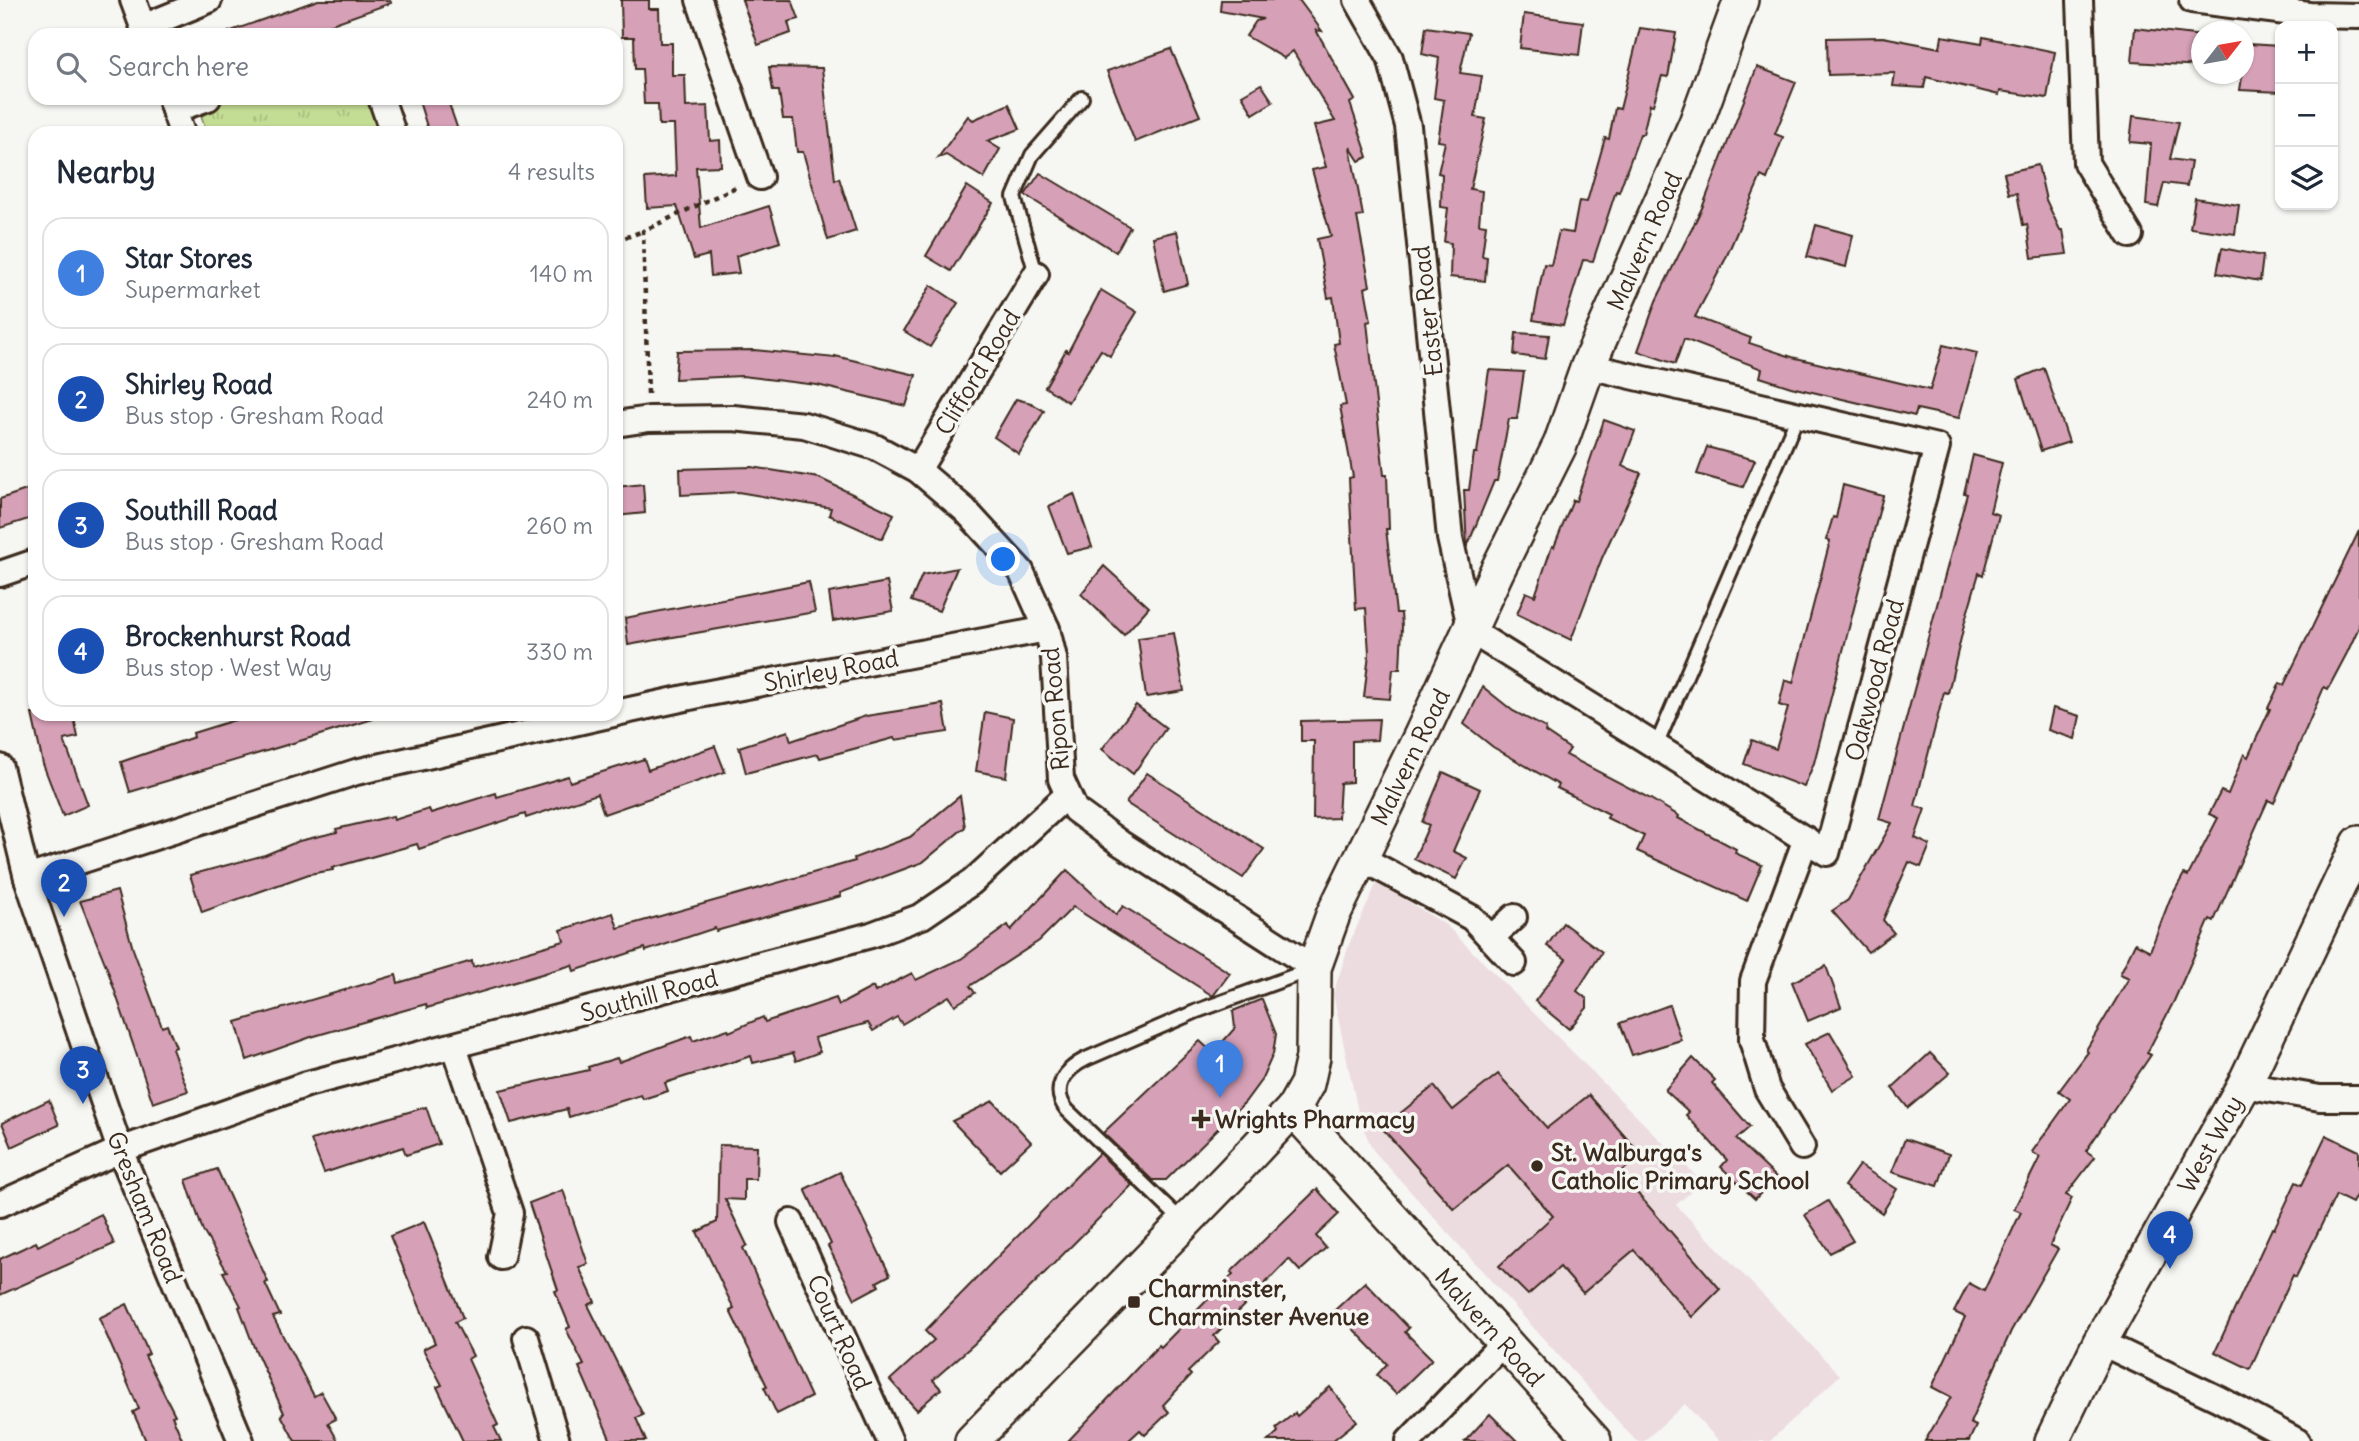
<!DOCTYPE html>
<html lang="en">
<head>
<meta charset="utf-8">
<style>
	:root { --surface:#fff; --page:#f2f2f3; --text:#1f2937; --muted:#747a83; --line:#e0e1e3; --accent:#3b2a1e }
	body { margin:0; font-family:Delius,sans-serif; background:var(--page); color:var(--text) }
	.controls { position:absolute; right:21px; top:21px; display:grid; overflow:hidden; border-radius:14px; box-shadow:0 2px 5px #0004 }
	.controls button { width:63px; height:63px; display:grid; place-items:center; padding:0; border:0; border-bottom:2px solid var(--line); background:var(--surface); color:var(--text); font:35px sans-serif }
	.compass { position:absolute; left:2191px; top:21px; width:63px; height:63px; border-radius:50%; background:var(--surface); box-shadow:0 2px 5px #0004; rotate:59deg }
	.you { position:absolute; left:1004px; top:560px; width:24px; height:24px; margin:-18px; border:5px solid #fff; border-radius:50%; background:#1a73e8; box-shadow:0 0 0 10px #1a73e833 }
	.badge { display:grid; place-items:center; width:46px; height:46px; border-radius:50%; background:var(--accent); color:#fff; font-size:23px; font-weight:700 }
	.pin { position:absolute; translate:-50% -58px; filter:drop-shadow(0 2px 4px #0008) }
	.pin::after { content:''; position:absolute; top:37px; width:24px; height:21px; background:inherit; clip-path:polygon(0 0,100% 0,50% 100%) }
	.list { margin:0; padding:0; list-style:none }
	h2 { display:flex; justify-content:space-between; align-items:center; height:91px; margin:0; padding:0 28px; font-size:30px }
	h2 small { font-size:23px; font-weight:400; color:var(--muted) }
	.list li { display:grid; grid-template-columns:46px 1fr auto; gap:21px; align-items:center; box-sizing:border-box; height:112px; margin:0 14px 14px; padding:0 14px; border:2px solid var(--line); border-radius:21px }
	.list b { display:block; font-size:26px; white-space:nowrap }
	.list p { margin:0; font-size:23px; white-space:nowrap; color:var(--muted) }
	.list em { font-size:23px; font-style:normal; color:var(--muted) }
	.icon { flex:none; width:38px; height:38px; fill:none; stroke:currentColor; stroke-width:2; stroke-linecap:round; stroke-linejoin:round }
	.map { position:relative; flex:none; width:2359px; height:1441px; overflow:hidden }
	.search { position:absolute; background:var(--surface); box-shadow:0 2px 5px #0004; left:28px; top:28px; width:595px; height:77px; display:flex; align-items:center; gap:18px; box-sizing:border-box; padding:0 24px; border-radius:21px; color:var(--muted); font-size:26px }
	.panel { position:absolute; background:var(--surface); box-shadow:0 2px 5px #0004; left:28px; top:126px; width:595px; height:595px; border-radius:21px }
	.map>svg:first-child { display:block }
</style>
</head>
<body>
<div class="map">
<svg width="2359" height="1441" viewBox="0 0 2359 1441">
	<defs>
		<pattern id="park-tufts" width="24" height="20" patternUnits="userSpaceOnUse" patternTransform="scale(1.75)"><rect width="24" height="20" fill="#c4dd94"/><path d="M3 7l-1-3M5 7V3M7 7l1-3M15 17l-1-3M17 17v-4M19 17l1-3" fill="none" stroke="#a9be7f"/></pattern>
	</defs>
	<rect width="100%" height="100%" fill="#f6f6f2"/>
	<filter id="ink" filterUnits="userSpaceOnUse"><feTurbulence type="fractalNoise" baseFrequency=".0143" numOctaves="2"/><feDisplacementMap in="SourceGraphic" scale="14" xChannelSelector="R" yChannelSelector="G"/><feConvolveMatrix kernelMatrix="1 2 1 2 8 2 1 2 1" color-interpolation-filters="sRGB"/></filter>
	<g filter="url(#ink)">
		<polygon fill="#ecdce0" points="1377,882 1446,925 1702,1182 1676,1205 1840,1375 1770,1441 1719,1441 1685,1404 1644,1441 1636,1441 1373,1150 1360,1121 1333,994 1350,942"/>
		<polygon fill="url(#park-tufts)" stroke="#808459" stroke-width="2" points="227,98 368,98 379,130 371,133 207,133 198,107"/>
		<g fill="#d6a0b7" stroke="#3b2a1e" stroke-width="2">
			<polygon points="318,0 390,0 391,3 301,35 229,35 228,32"/>
			<polygon points="621,0 649,0 649,9 659,9 660,43 672,43 672,75 685,75 686,107 708,106 710,141 720,140 721,166 696,167 701,228 769,206 780,242 736,256 739,273 711,276 709,255 694,259 677,206 647,208 645,178 676,176 674,125 659,125 658,104 644,104 642,69 635,69 634,37 622,37"/>
			<polygon points="742,0 792,0 799,19 788,22 791,33 758,45"/>
			<polygon points="1221,0 1299,0 1322,31 1316,30 1355,100 1350,103 1368,157 1359,161 1350,147 1363,216 1357,217 1370,286 1365,288 1371,321 1367,322 1384,475 1387,475 1389,529 1386,529 1396,613 1401,613 1402,627 1400,669 1393,669 1390,699 1364,697 1369,653 1366,608 1356,609 1350,499 1349,478 1353,477 1340,406 1346,405 1334,344 1339,343 1333,297 1328,298 1317,239 1331,236 1312,170 1326,167 1314,126 1335,121 1293,51 1284,58 1246,36 1256,21 1263,19 1220,11"/>
			<polygon points="1524,14 1583,22 1579,55 1520,48"/>
			<polygon points="1426,27 1469,33 1460,73 1482,76 1475,117 1486,119 1470,189 1482,191 1479,224 1486,225 1482,256 1487,257 1485,281 1450,277 1451,243 1444,242 1448,208 1441,207 1442,174 1438,173 1445,142 1438,141 1444,100 1434,98 1439,58 1422,54"/>
			<polygon points="1640,28 1676,33 1668,77 1662,76 1653,105 1650,104 1643,134 1640,134 1619,192 1616,191 1593,261 1583,260 1563,325 1533,320 1544,264 1551,265 1559,231 1573,233 1579,201 1587,202 1605,138 1609,139 1615,108 1620,109"/>
			<polygon points="2135,28 2202,36 2202,66 2132,62"/>
			<polygon points="1942,36 1982,43 1983,37 2055,52 2047,98 2000,91 1999,95 1926,77 1924,88 1893,86 1895,73 1828,75 1827,38 1883,37 1940,48"/>
			<polygon points="2247,44 2280,46 2280,92 2240,90"/>
			<polygon points="1171,49 1200,116 1135,142 1107,71"/>
			<polygon points="769,67 822,68 835,180 839,178 856,231 828,240 803,152 797,152 793,119 783,119 779,91 773,91"/>
			<polygon points="1757,67 1796,82 1775,134 1783,137 1767,179 1761,176 1725,260 1695,317 1751,338 1749,343 1792,357 1930,390 1943,345 1977,353 1959,418 1917,409 1915,416 1791,387 1760,377 1762,369 1684,339 1675,364 1638,351 1656,301 1702,208"/>
			<polygon points="1261,84 1273,102 1253,114 1242,95"/>
			<polygon points="418,98 447,98 459,133 429,133"/>
			<polygon points="1009,104 1020,129 987,141 1000,149 984,178 946,155 938,158 968,116 973,120"/>
			<polygon points="2133,116 2179,122 2170,159 2191,162 2187,186 2164,183 2158,207 2146,205 2151,144 2130,142"/>
			<polygon points="2038,165 2046,200 2060,230 2063,230 2067,254 2032,258 2027,224 2023,225 2017,193 2009,194 2004,173"/>
			<polygon points="1040,173 1130,227 1116,252 1025,195"/>
			<polygon points="967,186 993,203 951,271 926,256"/>
			<polygon points="2195,198 2239,205 2235,234 2190,228"/>
			<polygon points="1816,225 1853,235 1846,267 1807,257"/>
			<polygon points="1177,231 1188,284 1164,291 1153,237"/>
			<polygon points="2222,248 2263,256 2260,281 2217,273"/>
			<polygon points="931,285 958,303 930,347 904,331"/>
			<polygon points="1101,290 1137,312 1110,356 1101,350 1068,402 1045,387 1066,350 1068,352"/>
			<polygon points="1516,333 1549,335 1545,359 1514,355"/>
			<polygon points="754,350 835,358 835,356 916,375 906,406 817,385 742,376 675,379 677,351"/>
			<polygon points="2044,368 2069,442 2041,451 2018,379"/>
			<polygon points="1489,370 1524,372 1517,419 1509,419 1497,481 1494,481 1467,547 1464,490 1469,490 1474,453 1477,453"/>
			<polygon points="1016,399 1031,403 1044,411 1019,454 994,437"/>
			<polygon points="1604,420 1635,431 1622,466 1641,473 1602,558 1571,640 1517,614 1526,592 1535,596 1552,546 1554,547 1573,500 1576,501"/>
			<polygon points="1707,447 1755,460 1743,487 1697,474"/>
			<polygon points="1973,455 2002,463 1990,512 1999,515 1983,575 1979,573 1965,621 1948,693 1944,692 1915,806 1925,809 1915,838 1930,845 1921,867 1909,862 1883,920 1894,933 1868,952 1832,911 1848,900 1892,823 1879,819 1967,494 1964,493"/>
			<polygon points="752,467 819,478 894,514 882,539 829,515 831,508 738,492 681,495 680,469"/>
			<polygon points="643,484 645,513 616,516 616,487"/>
			<polygon points="1843,485 1883,496 1814,763 1804,787 1744,764 1752,740 1776,749 1788,708 1779,705 1785,680 1793,683 1830,541 1826,540 1833,517 1836,518"/>
			<polygon points="35,487 35,517 0,528 0,499"/>
			<polygon points="1074,494 1092,547 1067,553 1049,506"/>
			<polygon points="2359,531 2359,627 2347,653 2328,689 2324,687 2274,803 2268,800 2214,921 2210,919 2174,1001 2147,1053 2151,1055 2086,1151 2095,1157 2066,1195 2072,1198 2050,1245 2058,1249 2011,1331 1970,1423 1976,1426 1969,1441 1925,1441 1951,1397 1932,1387 1965,1317 1954,1312 1969,1283 1984,1291 2021,1212 2014,1209 2040,1157 2032,1152 2070,1099 2059,1091 2088,1052 2086,1050 2129,978 2120,974 2135,943 2150,951 2170,899 2184,874 2188,876 2218,818 2209,814 2221,791 2228,794 2244,754 2248,757 2270,709 2268,708 2280,683 2284,685"/>
			<polygon points="1104,566 1149,607 1124,635 1081,594"/>
			<polygon points="957,568 939,611 911,601 922,575"/>
			<polygon points="809,582 815,612 628,645 625,618"/>
			<polygon points="887,582 893,611 833,621 829,593"/>
			<polygon points="1174,633 1184,691 1146,697 1138,638"/>
			<polygon points="1483,687 1513,711 1546,728 1545,732 1570,749 1566,755 1649,798 1679,816 1678,818 1736,849 1735,853 1762,865 1747,901 1637,851 1644,836 1607,818 1609,814 1557,788 1559,785 1493,747 1464,724"/>
			<polygon points="943,704 948,732 895,740 894,738 820,758 818,754 746,773 739,747 788,731 791,741 866,716"/>
			<polygon points="1136,705 1166,728 1133,774 1102,749"/>
			<polygon points="2053,708 2080,716 2075,739 2048,730"/>
			<polygon points="985,712 1013,718 1006,777 976,771"/>
			<polygon points="32,714 73,714 78,737 64,740 88,805 63,816 43,764"/>
			<polygon points="254,714 372,714 373,719 130,792 121,762 194,737 193,733"/>
			<polygon points="1379,719 1377,740 1352,741 1352,782 1340,783 1338,818 1313,819 1314,741 1301,741 1301,721"/>
			<polygon points="715,746 725,772 604,814 597,794 526,818 525,814 419,849 417,844 332,868 333,870 309,874 202,912 190,875 265,855 299,841 337,832 336,829 393,816 394,820 429,809 431,813 496,793 497,797 568,776 570,782 644,759 648,770"/>
			<polygon points="1443,772 1480,789 1453,851 1467,858 1456,879 1414,859 1429,825 1422,822"/>
			<polygon points="1147,773 1264,849 1243,878 1126,803"/>
			<polygon points="960,796 965,827 923,862 840,893 841,896 716,931 715,928 646,951 645,948 574,971 572,965 427,1008 426,1004 311,1037 247,1060 236,1022 396,975 398,983 472,961 473,967 564,941 561,930 613,913 618,928 855,861 854,858 910,837"/>
			<polygon points="1067,870 1116,915 1123,906 1230,973 1213,996 1073,907 1039,941 970,986 975,993 955,1005 949,996 902,1024 897,1017 873,1031 868,1023 814,1038 820,1052 796,1061 793,1053 753,1063 751,1056 665,1083 668,1091 643,1099 641,1095 569,1117 567,1109 511,1123 500,1090 589,1070 588,1067 617,1058 619,1062 691,1036 693,1041 728,1029 729,1032 763,1017 765,1022 836,998 839,1005 873,987 875,992 912,973 916,980 961,959 1008,925 1011,930"/>
			<polygon points="117,891 133,949 162,1027 167,1025 176,1047 172,1049 188,1091 153,1103 107,968 80,901"/>
			<polygon points="1563,923 1602,952 1577,991 1587,999 1587,1008 1569,1029 1535,1001 1566,959 1547,946"/>
			<polygon points="1826,966 1841,1007 1808,1021 1792,982"/>
			<polygon points="1262,999 1276,1034 1273,1054 1262,1079 1245,1102 1166,1180 1152,1180 1103,1133 1200,1041 1213,1053 1235,1028 1233,1011"/>
			<polygon points="1669,1005 1681,1040 1632,1055 1620,1023"/>
			<polygon points="1830,1032 1856,1076 1832,1090 1805,1044"/>
			<polygon points="1930,1053 1950,1073 1908,1108 1892,1088"/>
			<polygon points="1693,1058 1715,1080 1712,1083 1750,1127 1736,1139 1776,1177 1755,1199 1721,1167 1727,1160 1686,1115 1689,1112 1665,1090"/>
			<polygon points="1498,1074 1547,1128 1589,1095 1641,1155 1620,1173 1720,1289 1692,1317 1634,1250 1583,1293 1560,1267 1528,1295 1499,1266 1553,1216 1508,1165 1454,1209 1382,1128 1434,1086 1453,1110"/>
			<polygon points="49,1100 59,1125 12,1147 2,1123"/>
			<polygon points="993,1101 1031,1142 1000,1171 952,1121"/>
			<polygon points="426,1107 439,1144 406,1155 403,1147 324,1173 311,1140"/>
			<polygon points="2326,1135 2359,1151 2359,1190 2352,1203 2336,1195 2296,1277 2293,1275 2250,1369 2215,1352 2272,1228 2274,1229 2296,1182 2302,1185"/>
			<polygon points="1905,1139 1949,1154 1938,1186 1892,1172"/>
			<polygon points="719,1145 757,1146 756,1179 744,1179 744,1200 725,1199 747,1245 743,1248 811,1397 777,1414 764,1387 767,1386 730,1311 734,1309 697,1232 717,1222"/>
			<polygon points="1099,1153 1132,1185 974,1344 933,1380 941,1389 917,1410 890,1380 934,1340 925,1331"/>
			<polygon points="1859,1165 1897,1189 1882,1213 1844,1186"/>
			<polygon points="217,1169 268,1282 265,1283 280,1315 273,1317 314,1396 321,1392 336,1419 328,1423 338,1441 295,1441 281,1415 284,1413 254,1347 239,1307 241,1306 223,1272 227,1271 203,1231 186,1180"/>
			<polygon points="840,1172 890,1275 877,1282 879,1286 855,1299 828,1246 831,1244 805,1189"/>
			<polygon points="1317,1189 1339,1214 1316,1236 1326,1248 1300,1271 1289,1259 1214,1336 1219,1342 1188,1372 1191,1375 1163,1405 1169,1412 1145,1435 1140,1430 1128,1441 1068,1441 1159,1345 1161,1347 1233,1274 1231,1272"/>
			<polygon points="563,1190 588,1264 579,1267 595,1302 588,1305 643,1415 636,1418 646,1441 611,1441 579,1367 584,1365 566,1329 570,1327 555,1291 558,1290 529,1203"/>
			<polygon points="1828,1201 1853,1241 1830,1253 1805,1215"/>
			<polygon points="101,1214 114,1244 0,1295 0,1259 36,1242 38,1246"/>
			<polygon points="424,1222 463,1318 455,1322 473,1356 468,1359 498,1425 494,1427 501,1441 463,1441 437,1387 442,1385 423,1349 435,1343 390,1236"/>
			<polygon points="1365,1282 1409,1328 1405,1332 1432,1359 1396,1394 1377,1375 1387,1364 1335,1310"/>
			<polygon points="127,1304 149,1354 145,1356 175,1415 172,1416 183,1441 146,1441 133,1412 139,1409 99,1318"/>
			<polygon points="1330,1387 1357,1421 1332,1441 1268,1441 1278,1432 1276,1428 1295,1413 1297,1416"/>
			<polygon points="1490,1414 1517,1441 1465,1441"/>
		</g>
		<g fill="none" stroke-linecap="round" stroke-linejoin="round">
			<defs>
				<g id="lane">
					<polyline points="1036,274 1014,197 1032,155 1082,98"/>
					<polyline points="1656,746 1798,415"/>
					<path d="M 1182,1221 L 1067,1110 C 1050,1089 1065,1069 1086,1059 L 1197,1011 L 1310,970"/>
				</g>
				<g id="street">
					<polyline points="133,0 146,35"/>
					<polyline points="699,0 760,177"/>
					<polyline points="1357,0 1390,58 1408,126 1450,538 1471,631 1827,853 1937,447 1588,366"/>
					<polyline points="2080,0 2086,163 2130,235"/>
					<polyline points="2192,0 2309,15 2359,16"/>
					<polyline points="143,27 209,0"/>
					<polyline points="170,98 182,133"/>
					<polyline points="381,98 393,133"/>
					<polyline points="174,110 208,98"/>
					<polyline points="616,424 649,419 733,418 804,425 875,447 918,470 965,510 1021,571 1047,629 1054,658 1061,779 1075,810 1120,843 1314,968"/>
					<polyline points="918,470 1036,274"/>
					<polyline points="0,574 35,562"/>
					<polyline points="616,713 699,695 1047,629"/>
					<polyline points="0,767 27,878 120,1150 241,1441"/>
					<polyline points="1361,858 1472,918 1514,963"/>
					<polyline points="27,878 356,772 613,714"/>
					<polyline points="1491,938 1514,917"/>
					<polyline points="454,1047 510,1213 501,1257"/>
					<polyline points="2244,1085 2320,1098 2359,1098"/>
					<polyline points="1802,1147 1767,1089 1752,1040 1753,981 1806,839"/>
					<polyline points="0,1204 120,1150 307,1084 871,935 922,916 972,882 1066,796"/>
					<polyline points="791,1222 890,1441"/>
					<polyline points="526,1338 557,1441"/>
					<polyline points="2100,1342 2219,1399 2297,1441"/>
					<polyline points="1409,1441 1503,1343"/>
				</g>
				<g id="secondary">
					<polyline points="1293,1109 1594,1441"/>
					<polyline points="972,1441 1231,1175 1293,1109 1307,1084 1313,1057 1314,968 1333,915 1421,735 1497,571 1560,445 1588,366 1696,123 1741,0"/>
					<polyline points="2052,1441 2100,1342 2244,1085 2359,843"/>
				</g>
			</defs>
			<use href="#lane" stroke="#3b2a1e" stroke-width="18"/>
			<use href="#street" stroke="#3b2a1e" stroke-width="30"/>
			<use href="#secondary" stroke="#3b2a1e" stroke-width="38"/>
			<g stroke="#3b2a1e" stroke-width="4.5" stroke-dasharray="5 5" stroke-linecap="butt">
				<polyline points="616,241 643,231"/>
				<polyline points="648,394 643,231 738,186"/>
			</g>
			<use href="#lane" stroke="#f6f6f2" stroke-width="12"/>
			<use href="#street" stroke="#f6f6f2" stroke-width="24"/>
			<use href="#secondary" stroke="#f6f6f2" stroke-width="33"/>
		</g>
	</g>
	<g fill="#3b2a1e" stroke="#f6f6f2" stroke-width="2.5">
		<path d="M1197.5 1108.5h7v7h7v7h-7v7h-7v-7h-7v-7h7z"/>
		<circle cx="1537" cy="1166" r="7"/>
		<rect x="1127" y="1295" width="14" height="14" rx="3.5"/>
	</g>
	<g text-anchor="middle" dominant-baseline="central" stroke-width="7" stroke-linejoin="round" paint-order="stroke">
		<g font-size="24" fill="#3b2a1e" stroke="#f6f6f2">
			<text transform="translate(1644 241) rotate(-66)">Malvern Road</text>
			<text transform="translate(1427 311) rotate(-96)">Easter Road</text>
			<text transform="translate(977 372) rotate(-59)">Clifford Road</text>
			<text transform="translate(831 670) rotate(-11)">Shirley Road</text>
			<text transform="translate(1874 680) rotate(-75)">Oakwood Road</text>
			<text transform="translate(1055 709) rotate(-95)">Ripon Road</text>
			<text transform="translate(1410 757) rotate(-64)">Malvern Road</text>
			<text transform="translate(649 995) rotate(-15)">Southill Road</text>
			<text transform="translate(2210 1144) rotate(-61)">West Way</text>
			<text transform="translate(145 1207) rotate(68)">Gresham Road</text>
			<text transform="translate(1490 1327) rotate(48)">Malvern Road</text>
			<text transform="translate(840 1332) rotate(66)">Court Road</text>
		</g>
		<g font-size="24" font-weight="bold" fill="#3b2a1e" stroke="#f6f6f2" text-anchor="start">
			<text x="1215" y="1119">Wrights Pharmacy</text>
			<text x="1551" y="1152">St. Walburga's<tspan x="1551" dy="28">Catholic Primary School</tspan></text>
			<text x="1148" y="1288">Charminster,<tspan x="1148" dy="28">Charminster Avenue</tspan></text>
		</g>
	</g>
</svg>
<div class="controls">
<button>+</button>
<button>−</button>
<button><svg class="icon" aria-label="layers" viewBox="0 0 24 24"><path d="M12 4l9 5-9 5-9-5zM3 14l9 5 9-5"/></svg></button>
</div>
<svg class="compass" viewBox="-18 -18 36 36"><path d="M0-13l5 13h-10z" fill="#e53935"/><path d="M0 13l5-13h-10z" fill="#747a83"/></svg>
<div class="you"></div>
<div class="pin badge" style="left:1220px;top:1098px;background:#3f7fe0">1</div>
<div class="pin badge" style="left:64px;top:917px;background:#1a4fb4">2</div>
<div class="pin badge" style="left:83px;top:1104px;background:#1a4fb4">3</div>
<div class="pin badge" style="left:2170px;top:1269px;background:#1a4fb4">4</div>
<div class="search"><svg class="icon" aria-label="search" viewBox="0 0 24 24"><circle cx="10" cy="10" r="6"/><path d="M15 15l6 6"/></svg>Search here</div>
<section class="panel">
<h2>Nearby<small>4 results</small></h2>
<ul class="list">
<li><span class="badge" style="background:#3f7fe0">1</span><div><b>Star Stores</b><p>Supermarket</p></div><em>140 m</em></li>
<li><span class="badge" style="background:#1a4fb4">2</span><div><b>Shirley Road</b><p>Bus stop · Gresham Road</p></div><em>240 m</em></li>
<li><span class="badge" style="background:#1a4fb4">3</span><div><b>Southill Road</b><p>Bus stop · Gresham Road</p></div><em>260 m</em></li>
<li><span class="badge" style="background:#1a4fb4">4</span><div><b>Brockenhurst Road</b><p>Bus stop · West Way</p></div><em>330 m</em></li>
</ul>
</section>
</div>
</body>
</html>
